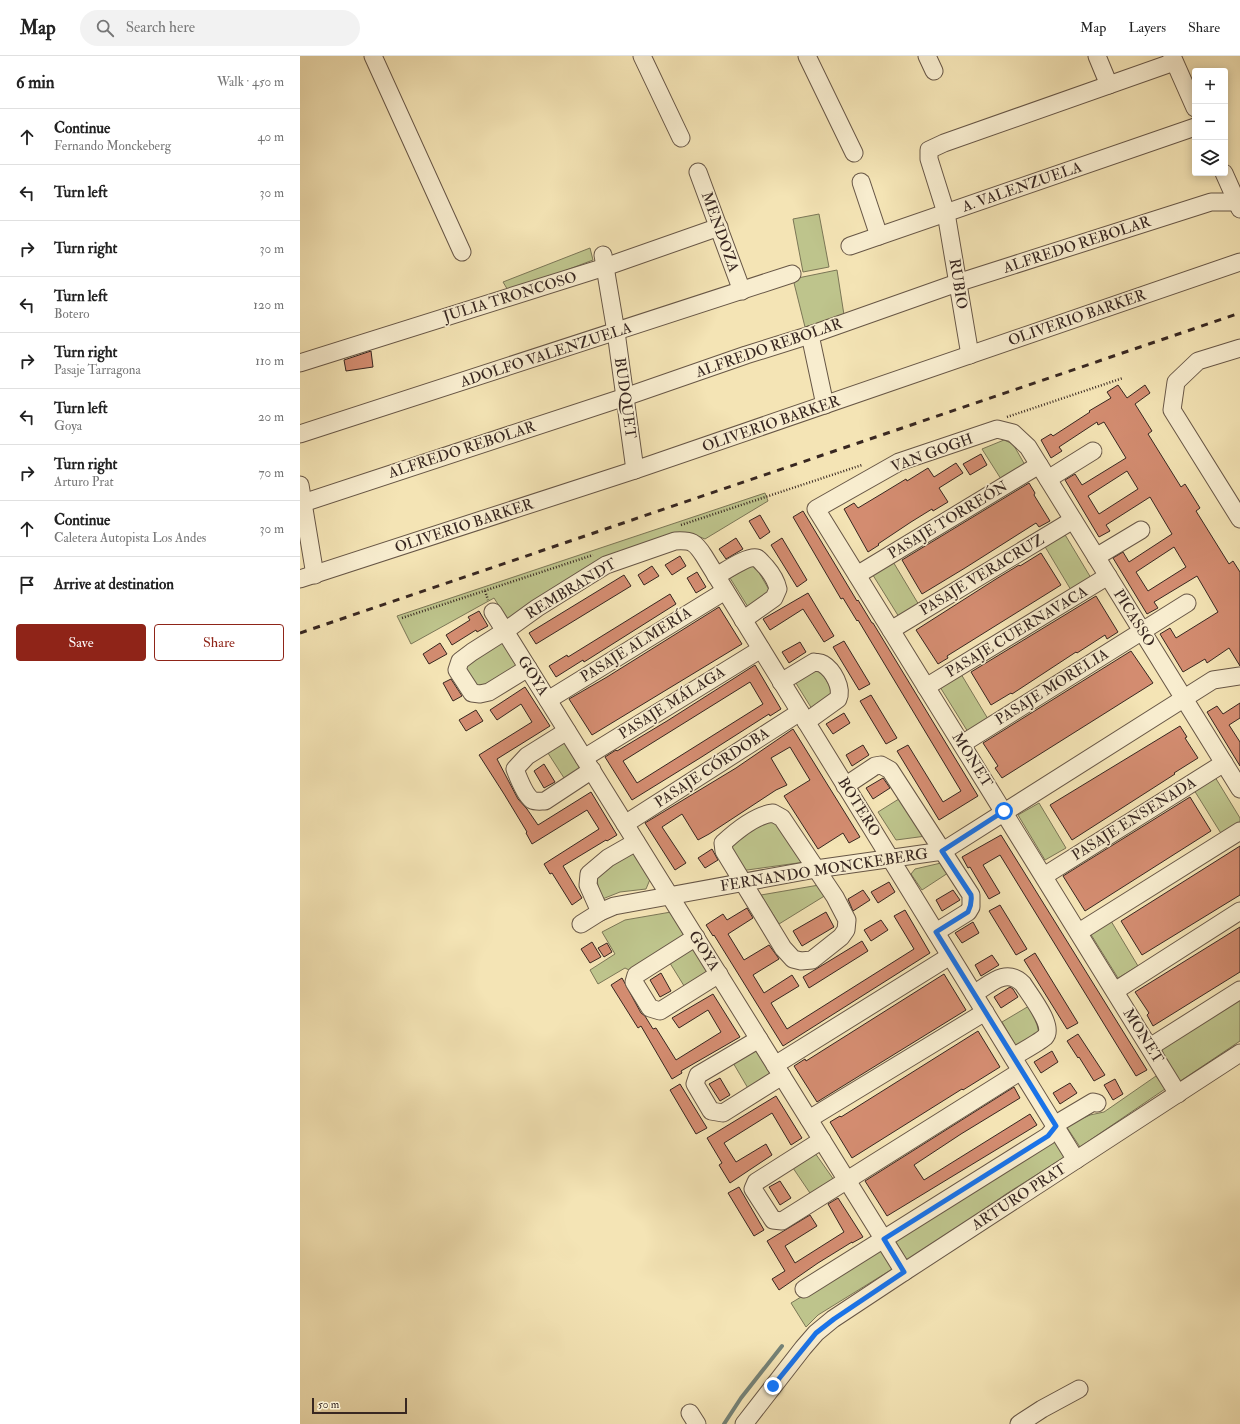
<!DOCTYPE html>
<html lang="en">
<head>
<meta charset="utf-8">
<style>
	:root { --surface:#fff; --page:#f2f2f2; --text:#222; --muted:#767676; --line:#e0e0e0; --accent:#8f2418 }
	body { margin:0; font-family:"IM FELL Double Pica",serif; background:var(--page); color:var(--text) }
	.controls { position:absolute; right:12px; top:12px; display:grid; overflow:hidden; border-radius:4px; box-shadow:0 2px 10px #0003 }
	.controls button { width:36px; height:36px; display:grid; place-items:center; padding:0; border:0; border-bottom:1px solid var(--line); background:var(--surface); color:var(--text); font:20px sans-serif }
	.scale { position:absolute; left:12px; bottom:10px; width:95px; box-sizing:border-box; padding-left:4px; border:2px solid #382721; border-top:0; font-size:11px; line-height:14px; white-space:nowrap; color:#382721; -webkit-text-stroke:3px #f8edcf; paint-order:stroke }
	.stop { position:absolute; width:12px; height:12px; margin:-9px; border:3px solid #1a73e8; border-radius:50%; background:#fff }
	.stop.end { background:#1a73e8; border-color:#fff; box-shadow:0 1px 4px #0008 }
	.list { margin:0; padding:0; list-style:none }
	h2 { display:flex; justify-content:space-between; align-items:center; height:52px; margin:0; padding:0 16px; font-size:17px }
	h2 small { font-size:13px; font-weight:400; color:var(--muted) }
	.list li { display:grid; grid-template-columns:26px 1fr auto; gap:12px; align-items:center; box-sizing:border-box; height:56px; padding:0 16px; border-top:1px solid var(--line) }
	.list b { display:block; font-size:15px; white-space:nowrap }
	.list p { margin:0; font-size:13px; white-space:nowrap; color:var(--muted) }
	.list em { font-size:13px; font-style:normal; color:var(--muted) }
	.actions { display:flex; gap:8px; padding:12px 16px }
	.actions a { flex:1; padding:9px 0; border:1px solid var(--accent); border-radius:4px; text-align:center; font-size:14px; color:var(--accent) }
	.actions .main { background:var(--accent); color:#fff }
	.icon { flex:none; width:22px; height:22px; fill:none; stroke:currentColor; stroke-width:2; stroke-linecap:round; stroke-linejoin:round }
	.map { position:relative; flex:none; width:940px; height:1368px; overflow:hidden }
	header { display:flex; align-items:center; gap:24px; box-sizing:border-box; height:56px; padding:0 20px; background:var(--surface); border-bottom:1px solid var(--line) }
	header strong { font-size:19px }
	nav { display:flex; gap:22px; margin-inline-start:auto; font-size:14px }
	.search { width:280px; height:36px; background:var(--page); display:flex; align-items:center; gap:10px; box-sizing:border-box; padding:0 14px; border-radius:22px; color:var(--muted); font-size:15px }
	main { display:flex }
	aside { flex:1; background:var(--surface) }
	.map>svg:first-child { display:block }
</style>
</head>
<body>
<header>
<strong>Map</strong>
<div class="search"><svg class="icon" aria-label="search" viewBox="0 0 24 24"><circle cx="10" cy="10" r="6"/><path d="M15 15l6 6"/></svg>Search here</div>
<nav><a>Map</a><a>Layers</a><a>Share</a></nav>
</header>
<main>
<aside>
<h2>6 min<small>Walk · 450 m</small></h2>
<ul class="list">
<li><svg class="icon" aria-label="ahead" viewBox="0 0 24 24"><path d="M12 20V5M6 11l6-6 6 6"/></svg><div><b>Continue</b><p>Fernando Monckeberg</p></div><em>40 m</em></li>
<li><svg class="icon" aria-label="left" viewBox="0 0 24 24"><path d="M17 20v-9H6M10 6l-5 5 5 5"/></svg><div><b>Turn left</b></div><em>30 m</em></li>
<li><svg class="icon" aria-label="right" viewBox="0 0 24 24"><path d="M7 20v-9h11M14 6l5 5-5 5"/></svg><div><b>Turn right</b></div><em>30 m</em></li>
<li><svg class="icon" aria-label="left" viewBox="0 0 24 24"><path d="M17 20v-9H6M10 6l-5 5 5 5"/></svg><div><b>Turn left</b><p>Botero</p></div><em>120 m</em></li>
<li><svg class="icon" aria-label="right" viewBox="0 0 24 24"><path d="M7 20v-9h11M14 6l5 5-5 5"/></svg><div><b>Turn right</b><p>Pasaje Tarragona</p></div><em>110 m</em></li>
<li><svg class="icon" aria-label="left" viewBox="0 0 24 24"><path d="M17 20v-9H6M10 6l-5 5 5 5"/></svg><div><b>Turn left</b><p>Goya</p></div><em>20 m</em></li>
<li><svg class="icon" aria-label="right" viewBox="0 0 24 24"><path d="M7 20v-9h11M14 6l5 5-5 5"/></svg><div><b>Turn right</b><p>Arturo Prat</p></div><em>70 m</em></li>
<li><svg class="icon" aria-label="ahead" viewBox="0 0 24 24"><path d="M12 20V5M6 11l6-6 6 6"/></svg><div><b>Continue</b><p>Caletera Autopista Los Andes</p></div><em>30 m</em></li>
<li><svg class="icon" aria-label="arrive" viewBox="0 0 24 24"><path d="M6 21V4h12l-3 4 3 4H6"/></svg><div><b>Arrive at destination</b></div></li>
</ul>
<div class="actions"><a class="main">Save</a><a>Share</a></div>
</aside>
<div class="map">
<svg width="940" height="1368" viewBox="0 0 940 1368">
	<rect width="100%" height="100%" fill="#f4e4b5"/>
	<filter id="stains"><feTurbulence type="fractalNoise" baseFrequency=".005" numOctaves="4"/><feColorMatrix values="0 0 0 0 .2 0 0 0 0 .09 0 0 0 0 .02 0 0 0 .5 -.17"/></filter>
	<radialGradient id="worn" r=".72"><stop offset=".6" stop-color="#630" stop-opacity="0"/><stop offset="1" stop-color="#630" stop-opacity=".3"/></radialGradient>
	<g fill="#bec48c" stroke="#7b7656">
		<polygon points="519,158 529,211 503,216 493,163"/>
		<polygon points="290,192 293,204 209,236 203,226"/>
		<polygon points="537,214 544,259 505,271 493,223"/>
		<polygon points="704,384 713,388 725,409 701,423 682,393"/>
		<polygon points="465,437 468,445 405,483 395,479 379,478 208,564 194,542 111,588 97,560"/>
		<polygon points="764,477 791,522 771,534 744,489"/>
		<polygon points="592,504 619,549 599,561 571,516"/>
		<polygon points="454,508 471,537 448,551 430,522"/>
		<polygon points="203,585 218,612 184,632 173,631 164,609"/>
		<polygon points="518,610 535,639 512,653 494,624"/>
		<polygon points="661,618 688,663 668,676 640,631"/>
		<polygon points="264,682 284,714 266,725 246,694"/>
		<polygon points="915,721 940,762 940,768 922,779 894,734"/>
		<polygon points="602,741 626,780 596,784 578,756"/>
		<polygon points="739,747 766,792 745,804 718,759"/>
		<polygon points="469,763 479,766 505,806 440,815 430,787"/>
		<polygon points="333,793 351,821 346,833 320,836 300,844 297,823 304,812"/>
		<polygon points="641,807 648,817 622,834 611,818 615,813"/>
		<polygon points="519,829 526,839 479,868 461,839"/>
		<polygon points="371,856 384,880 329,914 325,912 298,928 290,914 315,898 302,876 325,864"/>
		<polygon points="811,865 838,910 818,922 790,877"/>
		<polygon points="392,890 409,919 386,933 368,904"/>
		<polygon points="940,942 940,985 879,1026 868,1010 861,991"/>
		<polygon points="729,950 741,971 740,976 716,990 702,966"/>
		<polygon points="455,991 472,1020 449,1034 432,1005"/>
		<polygon points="856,1020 865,1033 780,1091 766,1070 790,1059 804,1056"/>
		<polygon points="754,1082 766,1100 706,1138 608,1206 594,1183"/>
		<polygon points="515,1097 534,1124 512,1140 493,1112"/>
		<polygon points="581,1193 594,1212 518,1259 506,1271 491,1247"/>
	</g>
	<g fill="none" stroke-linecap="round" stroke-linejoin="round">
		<polyline stroke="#748277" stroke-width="4" points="424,1368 441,1342 482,1290"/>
	</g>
	<g fill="#d38c70" stroke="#382721" fill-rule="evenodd">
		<polygon points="71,295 73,311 46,315 44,304"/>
		<path d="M 818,329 L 827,342 L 845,329 L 850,337 L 835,348 L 852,375 L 848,378 L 881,431 L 885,428 L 900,452 L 896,455 L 929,508 L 933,505 L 940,516 L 940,610 L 929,592 L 907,607 L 905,603 L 883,616 L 860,578 L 870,572 L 876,582 L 918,556 L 897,520 L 854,546 L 858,552 L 847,558 L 813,502 L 823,496 L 829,506 L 872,478 L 850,441 L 806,469 L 810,475 L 799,481 L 765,424 L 775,418 L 782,429 L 826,402 L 804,366 L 798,369 L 797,366 L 759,391 L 762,395 L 751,402 L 741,384 L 751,378 L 753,380 L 790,356 L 789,355 L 811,342 L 807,336 ZM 827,415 L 838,433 L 799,458 L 788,440 ZM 874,491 L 886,511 L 848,535 L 836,516 Z"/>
		<polygon points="681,398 687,409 670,419 663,408"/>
		<polygon points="656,407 663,417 639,432 648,446 633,455 632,453 611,466 578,488 579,489 568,496 544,453 554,447 558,452 583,437 606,423 607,425 628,412 634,421"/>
		<polygon points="729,427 735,437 734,439 750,465 739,471 736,467 665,512 622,538 602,504"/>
		<polygon points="503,455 557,545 558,544 572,567 573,567 678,740 639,764 597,695 608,689 643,746 661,735 558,564 557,565 543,542 541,543 493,461"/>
		<polygon points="460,459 470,476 460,483 449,465"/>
		<polygon points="436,482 443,493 426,503 419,493"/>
		<polygon points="482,482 507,524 497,531 471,489"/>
		<polygon points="741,497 761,529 647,600 648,602 638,608 616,574 696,523 719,509 720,510"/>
		<polygon points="380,500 386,510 372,519 365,509"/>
		<polygon points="352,510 359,520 344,529 338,519"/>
		<polygon points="397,516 406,531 396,537 387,522"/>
		<polygon points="324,519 331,530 236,588 229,577"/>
		<polygon points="508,537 534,580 524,586 503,553 470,574 463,563"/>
		<polygon points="370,538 376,548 284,606 283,604 256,621 249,610 267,599 268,601"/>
		<polygon points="796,540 818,576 807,583 805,579 777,597 776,596 712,638 711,637 691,649 671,616"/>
		<polygon points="419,551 442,588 292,679 269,643 307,621"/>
		<polygon points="179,555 188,570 177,576 176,574 152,589 146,579 170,564 168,561"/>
		<polygon points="544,585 570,628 559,634 533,591"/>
		<polygon points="500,586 506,596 489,607 482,596"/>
		<polygon points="140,587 147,598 129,608 123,598"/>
		<polygon points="831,595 853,627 702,722 695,712 698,710 683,687"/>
		<path d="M 455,609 L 481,653 L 470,660 L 469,658 L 400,702 L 332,744 L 305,701 L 316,694 L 317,695 L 367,665 ZM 450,626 L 463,648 L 337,727 L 323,705 Z"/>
		<polygon points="151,623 162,640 153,645 143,627"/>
		<polygon points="225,631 250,670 197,703 218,743 227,753 238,769 291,736 317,779 307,785 306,784 263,810 282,842 272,849 252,817 250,818 244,808 299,773 287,754 232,788 226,777 227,776 204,738 179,699 232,666 221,648 197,664 190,654"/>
		<polygon points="571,639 597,682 586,688 560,645"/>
		<polygon points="940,647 940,662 929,669 940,686 940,710 907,656 917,650 923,658"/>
		<polygon points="176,654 183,665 166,675 159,664"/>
		<polygon points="544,657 550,667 533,678 526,668"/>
		<polygon points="880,670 887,681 885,682 898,702 874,717 875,718 772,784 750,749"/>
		<polygon points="493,673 560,781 549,787 543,777 518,793 484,740 510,724 490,691 471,702 487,729 476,734 409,778 398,784 382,758 362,771 386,807 375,814 345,767 436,712"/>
		<polygon points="563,689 569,699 552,710 546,699"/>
		<polygon points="244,708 255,726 244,732 234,715"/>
		<polygon points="583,722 590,732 573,743 566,732"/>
		<polygon points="890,741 911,775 785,855 763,820"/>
		<polygon points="701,779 847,1014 836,1020 700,799 683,809 700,837 689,843 670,811 668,812 662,801"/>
		<polygon points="940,790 940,839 842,899 821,865"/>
		<polygon points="412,793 418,804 405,812 398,802"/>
		<polygon points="589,826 595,836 578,847 571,836"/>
		<polygon points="563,834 570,844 553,855 548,843"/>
		<polygon points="653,834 660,844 642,855 636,844"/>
		<polygon points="700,849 727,893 716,899 689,855"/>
		<polygon points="447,852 453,862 428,878 444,904 469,889 477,900 479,903 453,919 464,937 492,919 499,930 471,947 487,973 614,893 594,860 605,854 630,897 483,990 414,879 413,880 406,869 423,858 427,864"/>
		<polygon points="526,856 534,871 502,890 493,875"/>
		<polygon points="581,864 588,874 571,885 564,874"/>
		<polygon points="673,866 679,877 662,887 655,877"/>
		<polygon points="940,871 940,916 853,970 847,959 849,957 835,936"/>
		<polygon points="562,885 568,895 509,932 503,921"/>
		<polygon points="292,886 301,901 290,907 281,893"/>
		<polygon points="307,887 312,896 304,901 298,892"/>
		<polygon points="735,897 778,967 767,973 724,904"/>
		<polygon points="692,899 699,909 681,920 675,909"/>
		<polygon points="361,917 371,935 360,941 350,924"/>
		<polygon points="644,918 666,954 517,1046 494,1010 505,1003 506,1005"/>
		<polygon points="322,922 341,957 345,960 353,973 356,972 376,1004 421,976 408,954 379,972 372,962 413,938 440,981 381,1015 382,1017 372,1023 341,970 338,972 311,929"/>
		<polygon points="710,931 713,933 718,941 701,952 694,941"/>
		<polygon points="678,975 700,1011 663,1034 662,1033 552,1102 530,1066 540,1060 541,1061"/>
		<polygon points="778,978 805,1019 794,1025 779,1001 778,1002 767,985"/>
		<polygon points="752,995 758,1006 741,1017 734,1006"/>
		<polygon points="420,1022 430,1039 420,1045 409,1028"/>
		<polygon points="815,1023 823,1038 813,1044 804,1029"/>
		<polygon points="770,1027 777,1037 760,1048 753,1037"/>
		<polygon points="380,1028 407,1072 396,1078 370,1034"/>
		<polygon points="714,1031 720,1042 661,1078 614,1109 624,1124 730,1058 737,1069 587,1160 565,1125"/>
		<polygon points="476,1040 502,1082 491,1089 472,1057 424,1087 436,1106 466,1088 472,1099 430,1127 419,1109 422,1107 407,1082"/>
		<polygon points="480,1125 491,1142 480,1149 469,1131"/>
		<polygon points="439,1131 464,1174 454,1180 428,1137"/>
		<polygon points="538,1142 563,1181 552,1187 552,1186 518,1207 479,1234 472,1223 485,1215 467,1185 510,1159 517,1170 485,1190 495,1207 544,1176 528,1148"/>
	</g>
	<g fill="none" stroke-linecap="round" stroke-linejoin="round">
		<defs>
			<g id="minor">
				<polyline points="73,0 162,196"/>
				<polyline points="342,0 381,82"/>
				<polyline points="507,0 554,97"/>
				<polyline points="627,0 634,15"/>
				<polyline points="797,0 809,29"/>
				<polyline points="872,0 895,52"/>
				<polyline points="398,116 442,235"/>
				<polyline points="924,117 940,153"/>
				<polyline points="561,126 579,180"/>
				<polyline points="550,190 895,71"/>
				<polyline points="303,199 316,276 335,414"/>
				<polyline points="510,279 525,349"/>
				<polyline points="940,292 898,305 876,326 872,354 940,463"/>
				<polyline points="670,299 646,157 629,103 629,94 644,87 874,6"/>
				<polyline points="0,307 305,211 419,171"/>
				<polyline points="0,378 492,218"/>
				<polyline points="748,423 793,395"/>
				<polyline points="0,429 15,519"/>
				<polyline points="0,448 325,341 446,299 510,279 657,227 911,146 940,146"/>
				<polyline points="796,501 841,474"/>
				<polyline points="557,519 739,409"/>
				<path d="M 416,520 C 424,516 448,499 457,502 C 460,504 463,508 466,511 C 472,518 476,524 478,533 L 474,542 L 443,564"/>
				<polyline points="0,523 335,414 940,206"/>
				<polyline points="193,556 604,1216"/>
				<polyline points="591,574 773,464"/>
				<path d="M 228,612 L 189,636 L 180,638 L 172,637 L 157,614 L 160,605 L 172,596 L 205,575 L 237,552 L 306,509 L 375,485 C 392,484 395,486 404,500 L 776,1104"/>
				<path d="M 481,626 L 514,606 C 517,607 520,606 523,608 C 533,614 543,632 538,643 L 506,666"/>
				<polyline points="626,631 808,520"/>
				<polyline points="248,644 425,535"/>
				<path d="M 267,675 L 227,700 L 215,713 C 218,721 225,739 232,744 C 236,746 241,745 245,745 L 292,714"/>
				<polyline points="662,688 887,547"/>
				<polyline points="284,702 461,593"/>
				<polyline points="545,730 575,710 581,709 590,714 671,839 671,851 668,856 636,876"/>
				<path d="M 473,757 L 482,762 L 490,774 L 535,841 L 547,864 L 546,874 L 541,881 L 512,904 L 501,905 L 493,903 L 483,892 L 424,795 L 423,787 C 436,775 455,759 473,757 Z"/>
				<polyline points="325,768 500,656"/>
				<polyline points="744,820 924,707"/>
				<polyline points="300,856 288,829 289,818 308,802 336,786"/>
				<polyline points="281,868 300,856 314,850 516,813 643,795 913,624 940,620"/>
				<polyline points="779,876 940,775"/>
				<polyline points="396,881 336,919 334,926 350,952 360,955 419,918"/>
				<polyline points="815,935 940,855"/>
				<path d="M 674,938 C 690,928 706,911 723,928 C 729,938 755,970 745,981 C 738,987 721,996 713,1001"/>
				<polyline points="459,983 398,1019 395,1028 411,1055 423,1057 482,1020"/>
				<polyline points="850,991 940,934"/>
				<polyline points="475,1009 650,900"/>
				<polyline points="878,1038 516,453 599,406 697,373 713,377 728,391 940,733"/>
				<polyline points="509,1063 685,956"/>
				<polyline points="522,1084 456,1126 453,1133 473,1164 482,1165 721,1015"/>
				<polyline points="504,1233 748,1080 761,1065 793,1046 797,1047"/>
				<polyline points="390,1357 397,1368"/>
				<polyline points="444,1368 503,1292 516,1277 533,1263 604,1216 940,997"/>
				<polyline points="719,1368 742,1353 779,1333"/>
			</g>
		</defs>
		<use href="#minor" stroke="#675646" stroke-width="19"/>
		<g stroke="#382721" stroke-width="2.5" stroke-dasharray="1 2" stroke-linecap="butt">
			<polyline points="707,361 823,322"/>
			<polyline points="381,469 562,409"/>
			<polyline points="185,535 188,544"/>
			<polyline points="102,562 293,499"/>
		</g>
		<use href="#minor" stroke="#f8edcf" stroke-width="17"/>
		<polyline stroke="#382721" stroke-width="3" stroke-dasharray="7 7" stroke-linecap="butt" points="0,577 940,257"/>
	</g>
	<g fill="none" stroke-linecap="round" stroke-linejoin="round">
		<path stroke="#1a73e8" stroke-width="5" d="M 473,1330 L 516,1277 L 534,1263 L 604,1216 L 584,1183 L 748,1080 L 756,1070 L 636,876 L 668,856 C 671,850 672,846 671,839 L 642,795 L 704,755"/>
	</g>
	<g text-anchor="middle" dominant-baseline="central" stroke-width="3.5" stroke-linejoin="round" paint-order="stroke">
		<g font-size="15" fill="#382721" stroke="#f8edcf">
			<text transform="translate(722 131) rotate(-19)">A. VALENZUELA</text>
			<text transform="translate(420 176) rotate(70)">MENDOZA</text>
			<text transform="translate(777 189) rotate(-18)">ALFREDO REBOLAR</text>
			<text transform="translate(658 228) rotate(81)">RUBIO</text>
			<text transform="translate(210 241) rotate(-17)">JULIA TRONCOSO</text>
			<text transform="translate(777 262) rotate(-19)">OLIVERIO BARKER</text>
			<text transform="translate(469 292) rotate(-19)">ALFREDO REBOLAR</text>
			<text transform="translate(246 299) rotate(-18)">ADOLFO VALENZUELA</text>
			<text transform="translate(325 342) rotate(82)">BUDQUET</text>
			<text transform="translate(471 368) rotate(-19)">OLIVERIO BARKER</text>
			<text transform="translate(162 394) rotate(-18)">ALFREDO REBOLAR</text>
			<text transform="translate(632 397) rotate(-20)">VAN GOGH</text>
			<text transform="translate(648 464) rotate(-31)">PASAJE TORREÓN</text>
			<text transform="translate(164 470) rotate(-18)">OLIVERIO BARKER</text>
			<text transform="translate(682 519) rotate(-31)">PASAJE VERACRUZ</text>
			<text transform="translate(271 533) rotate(-31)">REMBRANDT</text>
			<text transform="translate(834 562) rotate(58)">PICASSO</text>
			<text transform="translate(717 576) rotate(-31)">PASAJE CUERNAVACA</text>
			<text transform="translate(336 589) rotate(-32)">PASAJE ALMERÍA</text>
			<text transform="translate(233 620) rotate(58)">GOYA</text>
			<text transform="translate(752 631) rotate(-32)">PASAJE MORELIA</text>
			<text transform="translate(372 647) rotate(-32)">PASAJE MÁLAGA</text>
			<text transform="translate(672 704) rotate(58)">MONET</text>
			<text transform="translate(412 712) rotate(-33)">PASAJE CÓRDOBA</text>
			<text transform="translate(559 751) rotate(58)">BOTERO</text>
			<text transform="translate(834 763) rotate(-32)">PASAJE ENSENADA</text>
			<text transform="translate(524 814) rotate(-9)">FERNANDO MONCKEBERG</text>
			<text transform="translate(404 895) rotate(58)">GOYA</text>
			<text transform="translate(843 980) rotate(58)">MONET</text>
			<text transform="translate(719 1141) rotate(-33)">ARTURO PRAT</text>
		</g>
	</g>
	<rect width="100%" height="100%" filter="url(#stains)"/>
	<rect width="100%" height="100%" fill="url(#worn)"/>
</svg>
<div class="controls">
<button>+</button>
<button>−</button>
<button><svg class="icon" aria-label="layers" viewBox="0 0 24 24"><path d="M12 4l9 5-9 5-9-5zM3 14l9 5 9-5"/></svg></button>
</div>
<div class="scale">50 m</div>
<div class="stop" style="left:704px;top:755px"></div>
<div class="stop end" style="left:473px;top:1330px"></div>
</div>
</main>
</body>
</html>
